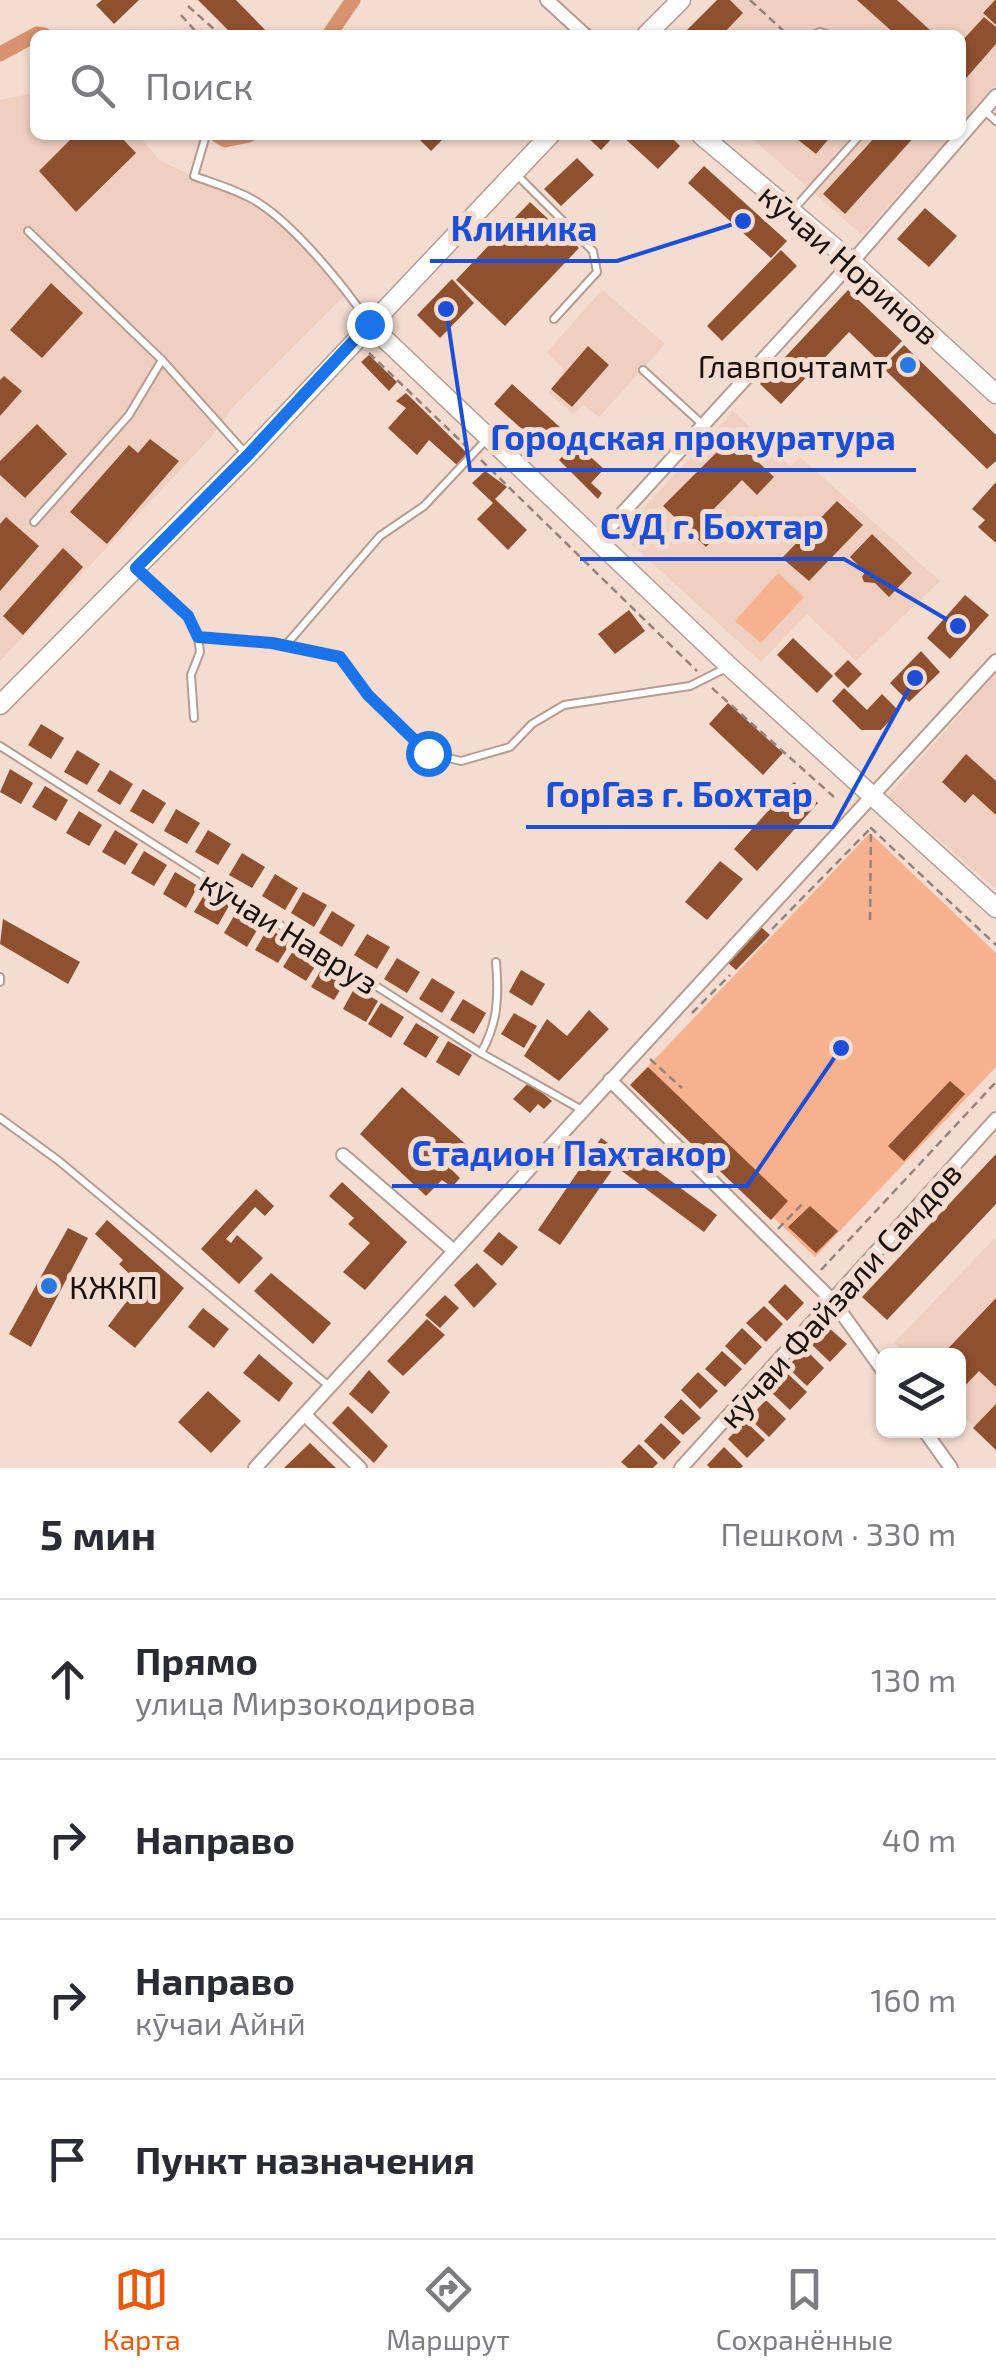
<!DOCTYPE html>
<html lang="ru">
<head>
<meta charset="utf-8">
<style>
	:root { --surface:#fff; --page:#f7f7f7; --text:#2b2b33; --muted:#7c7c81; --line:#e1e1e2; --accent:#ea580c }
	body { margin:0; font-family:"Exo 2",sans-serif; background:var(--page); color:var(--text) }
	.controls { position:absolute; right:30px; bottom:30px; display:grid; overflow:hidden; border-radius:15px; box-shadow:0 2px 8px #0004 }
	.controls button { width:90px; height:90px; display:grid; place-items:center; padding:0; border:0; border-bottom:2px solid var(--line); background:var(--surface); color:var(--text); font:50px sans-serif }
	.stop { position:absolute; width:30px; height:30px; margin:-22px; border:8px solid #1a73e8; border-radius:50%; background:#fff }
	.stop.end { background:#1a73e8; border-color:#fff; box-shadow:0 2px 10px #0008 }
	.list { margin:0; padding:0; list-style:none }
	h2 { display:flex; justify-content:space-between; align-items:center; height:130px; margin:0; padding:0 40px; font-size:42px }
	h2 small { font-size:32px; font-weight:400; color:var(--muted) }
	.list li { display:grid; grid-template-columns:65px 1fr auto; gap:30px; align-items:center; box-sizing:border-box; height:160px; padding:0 40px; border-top:2px solid var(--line) }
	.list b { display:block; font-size:38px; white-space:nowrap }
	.list p { margin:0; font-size:32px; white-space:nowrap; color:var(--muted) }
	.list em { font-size:32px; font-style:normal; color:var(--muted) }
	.icon { flex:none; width:55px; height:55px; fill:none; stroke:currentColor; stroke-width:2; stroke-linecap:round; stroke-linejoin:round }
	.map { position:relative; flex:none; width:996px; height:1468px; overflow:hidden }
	.search { position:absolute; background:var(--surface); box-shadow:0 2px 8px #0004; left:30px; right:30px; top:30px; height:110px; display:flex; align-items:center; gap:25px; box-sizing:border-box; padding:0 35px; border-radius:15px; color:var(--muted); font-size:38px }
	.sheet { height:770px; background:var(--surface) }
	nav { display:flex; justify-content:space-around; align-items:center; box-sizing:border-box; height:140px; border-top:2px solid var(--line); background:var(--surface); font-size:28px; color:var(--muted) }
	nav a { display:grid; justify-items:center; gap:5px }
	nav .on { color:var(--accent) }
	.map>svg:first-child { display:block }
</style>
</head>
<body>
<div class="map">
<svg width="996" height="1468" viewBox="0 0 996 1468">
	<rect width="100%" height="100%" fill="#f4dcd1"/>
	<g fill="#eecfc0">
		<polygon points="720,0 996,0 996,85 961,124 961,35 686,35"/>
		<polygon points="35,93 35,135 138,135 159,160 294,225 346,294 233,407 211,437 0,661 0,100"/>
		<polygon points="748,135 952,135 862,235"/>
		<polygon points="602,290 665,344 599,417 583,405 574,414 548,393 564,370 547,352"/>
		<polygon points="733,411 790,466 801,458 940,581 856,661 807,614 761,662 620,534"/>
		<polygon points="996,673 996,889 888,796"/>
		<polygon points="996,1237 996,1450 959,1411 958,1356 906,1355 894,1343"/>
	</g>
	<g fill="#f6b18e">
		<polygon points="778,573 804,597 761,643 735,621"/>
		<polygon points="870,833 996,953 996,1067 815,1257 632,1083"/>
	</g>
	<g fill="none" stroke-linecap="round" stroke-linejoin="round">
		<g stroke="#d7926f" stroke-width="15">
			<polyline points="329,35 353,0"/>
			<polyline points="0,54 37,34 44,35"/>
			<polyline points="217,135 225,140 249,135"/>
		</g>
	</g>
	<g fill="#8f502f">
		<polygon points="102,0 139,0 114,24 96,5"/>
		<polygon points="198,0 236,0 270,35 233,35"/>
		<polygon points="717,0 730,0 743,13 722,35 682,35"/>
		<polygon points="857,0 897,0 931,31 927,35 896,35"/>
		<polygon points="995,0 996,0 996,25 983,13"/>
		<polygon points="984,17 996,27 996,44 961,84 961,42"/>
		<polygon points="75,135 119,135 136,153 76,212 39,171"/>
		<polygon points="415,135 447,135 431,151"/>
		<polygon points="585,135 615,135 601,150"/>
		<polygon points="621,135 669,135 680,146 658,169"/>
		<polygon points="792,135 832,135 816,154"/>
		<polygon points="877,135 916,135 845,214 823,194"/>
		<polygon points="577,158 594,175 561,206 544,189"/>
		<polygon points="704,166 787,241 771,258 688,183"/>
		<polygon points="530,202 579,248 505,326 456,280"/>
		<polygon points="925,208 957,236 929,267 897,239"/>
		<polygon points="781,250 797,266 722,341 707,326"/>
		<polygon points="452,279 474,303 440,338 417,315"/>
		<polygon points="51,283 83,313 42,358 10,330"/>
		<polygon points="848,290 902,341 881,363 849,332 781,404 760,384"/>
		<polygon points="904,345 996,435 996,461 987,469 882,367"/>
		<polygon points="588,346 609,365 572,407 551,389"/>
		<polygon points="369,355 397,382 389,391 361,362"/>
		<polygon points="4,376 22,391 0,416 0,380"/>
		<polygon points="512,384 562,429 544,449 494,404"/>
		<polygon points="406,393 467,453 457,465 429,440 417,455 388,428 406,408 396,401"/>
		<polygon points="37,424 67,454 25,498 0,475 0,461"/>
		<polygon points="730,435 774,477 757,495 742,480 708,515 723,529 706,547 663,506 719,450 717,448"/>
		<polygon points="150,439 179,461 107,544 70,512 129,445 138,453"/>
		<polygon points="575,443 604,469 591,483 602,493 598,499 559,460"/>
		<polygon points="485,471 507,487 495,499 527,530 508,550 477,519 493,503 472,483"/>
		<polygon points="996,482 996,543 978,527 985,520 972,509"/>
		<polygon points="837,501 863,525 809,581 782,558"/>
		<polygon points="6,517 39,546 0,591 0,524"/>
		<polygon points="872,534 912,573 889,597 875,583 864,582 862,577 865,572 850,557"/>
		<polygon points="63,548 83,567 23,635 3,616"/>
		<polygon points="965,595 989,615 950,659 927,638"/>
		<polygon points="629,610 645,631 615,654 598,634"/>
		<polygon points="793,638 833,676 817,693 777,655"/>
		<polygon points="921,651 940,672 909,702 890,683"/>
		<polygon points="848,660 862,674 848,688 834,674"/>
		<polygon points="844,688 867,710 882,694 899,711 881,730 861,730 832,701"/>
		<polygon points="728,703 783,753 763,775 709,724"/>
		<polygon points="41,724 64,738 51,759 28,745"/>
		<polygon points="77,750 100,764 87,785 64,772"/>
		<polygon points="966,754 996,781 996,815 973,794 965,803 942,782"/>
		<polygon points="10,769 33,783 21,804 0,792"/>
		<polygon points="110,770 133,784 120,805 97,791"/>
		<polygon points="794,782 818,803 757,871 734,849"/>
		<polygon points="45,786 68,800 56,821 32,807"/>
		<polygon points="143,789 166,803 153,824 130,811"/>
		<polygon points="176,809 200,823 187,844 164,831"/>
		<polygon points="79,811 102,825 89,846 66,833"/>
		<polygon points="115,830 138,844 125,865 102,852"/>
		<polygon points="208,830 231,844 218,865 195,852"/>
		<polygon points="144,851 167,865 154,886 131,873"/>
		<polygon points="242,853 265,867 252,888 229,875"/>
		<polygon points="720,861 743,879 707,920 685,902"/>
		<polygon points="175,872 198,886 186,908 163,894"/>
		<polygon points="275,874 298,888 285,910 262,896"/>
		<polygon points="207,890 230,904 218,925 194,912"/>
		<polygon points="303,892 327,905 314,927 291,913"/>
		<polygon points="237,911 260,925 247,947 224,933"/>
		<polygon points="332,911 355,925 342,947 319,933"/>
		<polygon points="3,919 80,962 68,984 0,944"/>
		<polygon points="761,927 770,935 736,970 727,962"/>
		<polygon points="268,928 291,942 278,963 255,950"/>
		<polygon points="367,934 390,947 377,969 354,955"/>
		<polygon points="296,946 319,960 306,981 283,967"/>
		<polygon points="397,958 420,972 407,993 384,979"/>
		<polygon points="324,965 347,979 334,1000 311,987"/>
		<polygon points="521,970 545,984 532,1006 509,992"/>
		<polygon points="432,978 455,992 442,1013 419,999"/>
		<polygon points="355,987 378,1001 366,1022 343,1009"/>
		<polygon points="463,999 486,1013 474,1034 450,1020"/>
		<polygon points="381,1003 404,1017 391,1038 368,1024"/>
		<polygon points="589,1010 609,1029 559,1081 524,1056 547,1019 567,1036"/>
		<polygon points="514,1013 537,1026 524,1048 501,1034"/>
		<polygon points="416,1023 439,1037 426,1058 403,1044"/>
		<polygon points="448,1041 472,1055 459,1076 436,1062"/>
		<polygon points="648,1067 788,1201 771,1220 630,1085"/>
		<polygon points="950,1081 965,1094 904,1161 888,1146"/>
		<polygon points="529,1082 552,1101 544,1109 538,1104 530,1113 513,1099"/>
		<polygon points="402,1087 471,1149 451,1169 460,1178 452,1187 442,1180 426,1196 360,1134"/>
		<polygon points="601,1138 624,1154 628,1149 717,1215 704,1232 615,1166 560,1245 538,1230"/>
		<polygon points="996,1154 996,1204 887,1320 862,1297"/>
		<polygon points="342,1182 407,1242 365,1290 343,1272 370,1243 348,1224 354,1218 329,1196"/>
		<polygon points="256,1189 274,1206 265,1216 255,1207 226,1239 231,1243 237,1235 263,1258 239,1284 201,1249"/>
		<polygon points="810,1206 838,1231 816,1253 788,1227"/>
		<polygon points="107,1220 184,1288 135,1348 108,1326 140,1284 119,1264 123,1260 95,1234"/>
		<polygon points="68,1228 88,1238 31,1347 9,1334"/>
		<polygon points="499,1232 518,1247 502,1266 483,1251"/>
		<polygon points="477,1263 497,1284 474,1308 454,1285"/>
		<polygon points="271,1273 331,1323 313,1344 254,1291"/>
		<polygon points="785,1284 804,1303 787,1321 768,1302"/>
		<polygon points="445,1295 459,1308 440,1328 425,1315"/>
		<polygon points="996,1298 996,1387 979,1371 959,1392 959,1356 941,1356"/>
		<polygon points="764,1306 783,1324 766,1342 746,1323"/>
		<polygon points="203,1308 229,1329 214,1348 188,1327"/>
		<polygon points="427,1319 445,1335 403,1376 387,1361"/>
		<polygon points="827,1326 847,1344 830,1362 810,1343"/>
		<polygon points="742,1328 762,1347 745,1365 725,1346"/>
		<polygon points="805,1349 824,1368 807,1386 787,1367"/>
		<polygon points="722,1351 742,1369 725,1387 705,1369"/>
		<polygon points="259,1354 293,1383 279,1402 243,1373"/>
		<polygon points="369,1370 390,1392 372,1414 349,1394"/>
		<polygon points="698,1372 718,1391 700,1409 681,1390"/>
		<polygon points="788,1374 807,1392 790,1410 770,1391"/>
		<polygon points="208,1391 241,1421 211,1453 178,1422"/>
		<polygon points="681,1399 701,1418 683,1435 664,1417"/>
		<polygon points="766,1400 786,1419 769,1437 749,1418"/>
		<polygon points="996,1404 996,1450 973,1428"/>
		<polygon points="348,1406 388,1446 374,1463 332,1423"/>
		<polygon points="745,1421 765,1440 747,1458 728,1439"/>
		<polygon points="661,1423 681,1442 664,1460 644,1441"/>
		<polygon points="310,1443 336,1468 284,1468"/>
		<polygon points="639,1444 658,1463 653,1468 628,1468 621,1462"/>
		<polygon points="724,1447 743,1466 741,1468 710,1468 707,1465"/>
	</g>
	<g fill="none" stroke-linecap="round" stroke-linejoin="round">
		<defs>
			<g id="service">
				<polyline points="814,35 820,32 830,35"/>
				<polyline points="984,110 996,121"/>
				<path d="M 206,135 L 194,176 C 213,183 234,189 252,199 C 291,220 344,286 369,323"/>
				<polyline points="515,173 593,251 597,272 554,319"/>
				<polyline points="793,210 860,135"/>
				<polyline points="28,231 162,360 247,455"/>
				<polyline points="643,370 702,424"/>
				<polyline points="34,522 129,415 162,360"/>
				<polyline points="137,569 188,616 198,637 200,652 191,675 194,718"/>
				<polyline points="198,637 271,643 339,657 368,695 428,753 461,761 510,747 532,724 564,705 690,686 728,667"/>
				<polyline points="285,646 380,536 424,506 486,440"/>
				<polyline points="0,746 481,1053 582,1110"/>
				<polyline points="0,977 0,982"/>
				<path d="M 481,1053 C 498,1023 499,996 496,962"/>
				<polyline points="0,1118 59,1161 329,1386"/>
			</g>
			<g id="minor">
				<polyline points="547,0 585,35"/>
				<polyline points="598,540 852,262 996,96"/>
				<polyline points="610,1080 833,1301 884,1372"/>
				<polyline points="343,1155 454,1251"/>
				<polyline points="305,1415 360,1468"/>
				<polyline points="924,1430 951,1468"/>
				<polyline points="255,1468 996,661"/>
				<polyline points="681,1468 996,1119"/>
			</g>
			<g id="tertiary">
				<polyline points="701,135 852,262 996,394"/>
				<polyline points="369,324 729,666 996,908"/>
			</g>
			<g id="secondary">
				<polyline points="646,35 681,0"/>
				<polyline points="0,705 247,456 550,135"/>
			</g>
		</defs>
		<use href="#service" stroke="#b39d92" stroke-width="10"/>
		<use href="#minor" stroke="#b39d92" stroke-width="16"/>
		<use href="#tertiary" stroke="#b39d92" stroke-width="21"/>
		<use href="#secondary" stroke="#b39d92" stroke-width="21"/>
		<g stroke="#94837c" stroke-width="2.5" stroke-dasharray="8 5" stroke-linecap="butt">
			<polyline points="750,0 788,35"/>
			<polyline points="188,6 215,30 208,35"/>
			<polyline points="181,15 198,34"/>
			<polyline points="369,353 468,448"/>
			<polyline points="481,460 697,671"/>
			<polyline points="712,688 834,797"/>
			<polyline points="870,920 871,828 996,945"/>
			<polyline points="772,929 870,829"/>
			<polyline points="692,1013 730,975"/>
			<polyline points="650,1059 682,1088"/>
			<polyline points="778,1229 805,1201"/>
			<polyline points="821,1270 996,1082"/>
		</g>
		<use href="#service" stroke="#fff" stroke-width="6"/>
		<use href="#minor" stroke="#fff" stroke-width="12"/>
		<use href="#tertiary" stroke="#fff" stroke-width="18"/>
		<use href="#secondary" stroke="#fff" stroke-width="18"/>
	</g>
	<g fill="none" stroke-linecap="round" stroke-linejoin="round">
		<polyline stroke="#1a73e8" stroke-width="12" points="369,324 247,456 136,568 188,616 198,637 272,643 340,657 368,695 428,753"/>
	</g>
	<g fill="#2878e3" stroke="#f4dcd1" stroke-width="4">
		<circle cx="908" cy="365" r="10"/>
		<circle cx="49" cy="1286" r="10"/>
	</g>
	<g text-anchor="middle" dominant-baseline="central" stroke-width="10" stroke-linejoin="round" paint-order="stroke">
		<g font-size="32" fill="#19110e" stroke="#f4dcd1">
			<text transform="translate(850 263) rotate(41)">кӯчаи Норинов</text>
			<text transform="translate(290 931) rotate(32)">кӯчаи Навруз</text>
			<text transform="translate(839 1294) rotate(-48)">кӯчаи Файзали Саидов</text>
		</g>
		<g font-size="32" fill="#19110e" stroke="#f4dcd1" text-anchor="end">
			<text x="888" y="365">Главпочтамт</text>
			<text x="69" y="1286" text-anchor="start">КЖКП</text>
		</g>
	</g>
	<path fill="none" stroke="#1d4ed8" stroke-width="4" d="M743 221L617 261H430M446 309L470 470H916M958 626L844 559H580M915 678L833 827H526M841 1048L747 1186H392"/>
	<g fill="#1d4ed8" stroke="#f4dcd1" stroke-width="4">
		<circle cx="743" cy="221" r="10"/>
		<circle cx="446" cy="309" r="10"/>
		<circle cx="958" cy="626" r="10"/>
		<circle cx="915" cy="678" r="10"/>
		<circle cx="841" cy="1048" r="10"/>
	</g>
	<g font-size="35" text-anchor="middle" font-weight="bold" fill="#1d4ed8" stroke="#f4dcd1" stroke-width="10" stroke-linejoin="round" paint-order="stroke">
		<text x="524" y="241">Клиника</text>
		<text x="693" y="450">Городская прокуратура</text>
		<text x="712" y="539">СУД г. Бохтар</text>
		<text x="679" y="807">ГорГаз г. Бохтар</text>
		<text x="569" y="1166">Стадион Пахтакор</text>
	</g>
</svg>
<div class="controls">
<button><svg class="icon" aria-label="layers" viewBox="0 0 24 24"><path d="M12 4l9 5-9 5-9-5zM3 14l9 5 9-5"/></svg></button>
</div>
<div class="stop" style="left:428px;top:753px"></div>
<div class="stop end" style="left:369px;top:324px"></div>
<div class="search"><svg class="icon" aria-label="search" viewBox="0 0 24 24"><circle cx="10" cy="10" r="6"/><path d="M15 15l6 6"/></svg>Поиск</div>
</div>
<section class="sheet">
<h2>5 мин<small>Пешком · 330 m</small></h2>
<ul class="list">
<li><svg class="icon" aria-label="ahead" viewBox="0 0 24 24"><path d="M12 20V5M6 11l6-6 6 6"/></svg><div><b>Прямо</b><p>улица Мирзокодирова</p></div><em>130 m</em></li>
<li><svg class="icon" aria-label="right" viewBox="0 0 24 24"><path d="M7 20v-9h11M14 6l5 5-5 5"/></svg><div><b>Направо</b></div><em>40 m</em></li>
<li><svg class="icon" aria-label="right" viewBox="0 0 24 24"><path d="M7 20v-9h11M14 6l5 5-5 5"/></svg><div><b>Направо</b><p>кӯчаи Айнӣ</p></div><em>160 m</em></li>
<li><svg class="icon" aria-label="arrive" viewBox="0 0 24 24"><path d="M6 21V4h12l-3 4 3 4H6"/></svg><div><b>Пункт назначения</b></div></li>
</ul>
</section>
<nav>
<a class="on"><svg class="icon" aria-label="map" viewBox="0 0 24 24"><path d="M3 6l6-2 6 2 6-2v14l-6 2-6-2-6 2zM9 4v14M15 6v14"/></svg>Карта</a>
<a><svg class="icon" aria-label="directions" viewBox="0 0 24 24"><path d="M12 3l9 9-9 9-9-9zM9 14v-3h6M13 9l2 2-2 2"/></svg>Маршрут</a>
<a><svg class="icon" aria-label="saved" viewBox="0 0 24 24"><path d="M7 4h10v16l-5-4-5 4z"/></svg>Сохранённые</a>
</nav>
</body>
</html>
